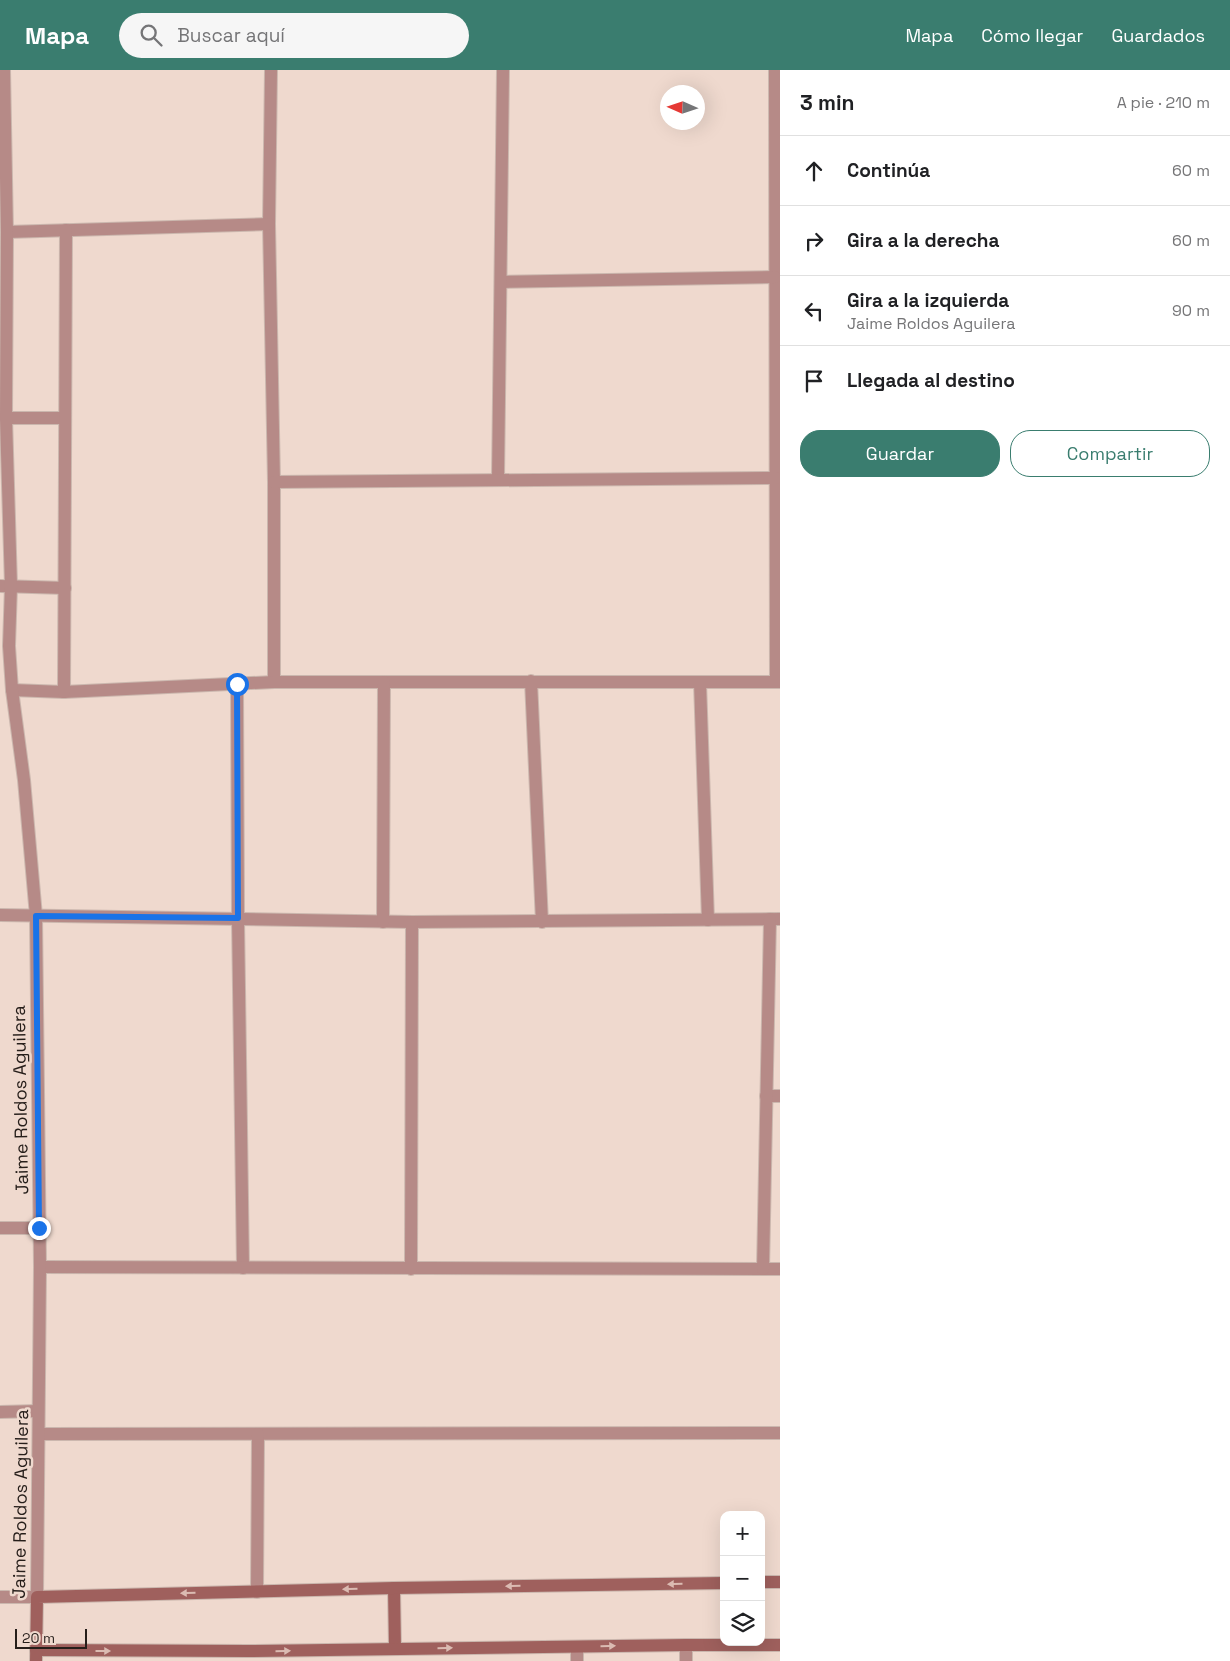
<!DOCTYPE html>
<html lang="es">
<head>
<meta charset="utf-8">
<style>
	:root { --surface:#fff; --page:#f6f6f6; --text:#202124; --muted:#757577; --line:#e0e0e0; --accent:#3a7d6f }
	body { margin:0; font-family:"Space Grotesk",sans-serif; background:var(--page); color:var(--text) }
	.controls { position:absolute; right:15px; bottom:15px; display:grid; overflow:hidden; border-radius:10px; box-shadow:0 5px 20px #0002 }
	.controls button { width:45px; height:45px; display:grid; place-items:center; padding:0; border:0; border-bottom:1px solid var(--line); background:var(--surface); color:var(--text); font:25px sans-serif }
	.compass { position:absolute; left:660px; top:15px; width:45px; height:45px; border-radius:50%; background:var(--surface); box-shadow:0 5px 20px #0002; rotate:273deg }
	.scale { position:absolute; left:15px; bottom:12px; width:72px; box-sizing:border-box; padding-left:5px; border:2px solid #261e1a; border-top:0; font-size:14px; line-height:18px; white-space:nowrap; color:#261e1a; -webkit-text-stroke:4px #efd9ce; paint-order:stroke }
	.stop { position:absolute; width:15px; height:15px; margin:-11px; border:4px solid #1a73e8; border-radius:50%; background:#fff }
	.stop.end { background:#1a73e8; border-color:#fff; box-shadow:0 1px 5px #0008 }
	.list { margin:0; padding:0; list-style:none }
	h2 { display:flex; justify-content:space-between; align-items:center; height:65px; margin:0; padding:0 20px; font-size:21px }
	h2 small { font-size:16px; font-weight:400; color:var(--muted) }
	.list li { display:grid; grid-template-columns:32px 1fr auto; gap:15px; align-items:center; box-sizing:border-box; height:70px; padding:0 20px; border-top:1px solid var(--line) }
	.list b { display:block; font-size:19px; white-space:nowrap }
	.list p { margin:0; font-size:16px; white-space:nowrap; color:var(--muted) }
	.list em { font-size:16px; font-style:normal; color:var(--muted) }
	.actions { display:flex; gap:10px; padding:15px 20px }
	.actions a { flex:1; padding:11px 0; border:1px solid var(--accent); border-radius:20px; text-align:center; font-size:18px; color:var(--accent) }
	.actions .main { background:var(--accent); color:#fff }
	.icon { flex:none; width:28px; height:28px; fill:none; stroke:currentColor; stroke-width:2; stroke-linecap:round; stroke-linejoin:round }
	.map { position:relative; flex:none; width:780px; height:1591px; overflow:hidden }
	header { display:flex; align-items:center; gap:30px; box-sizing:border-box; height:70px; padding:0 25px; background:var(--accent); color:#fff }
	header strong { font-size:24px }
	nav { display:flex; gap:28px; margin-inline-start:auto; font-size:18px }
	.search { width:350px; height:45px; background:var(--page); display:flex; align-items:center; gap:12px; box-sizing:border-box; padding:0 18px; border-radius:28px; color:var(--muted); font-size:19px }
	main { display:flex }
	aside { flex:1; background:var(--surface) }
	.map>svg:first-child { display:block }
</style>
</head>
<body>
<header>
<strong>Mapa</strong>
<div class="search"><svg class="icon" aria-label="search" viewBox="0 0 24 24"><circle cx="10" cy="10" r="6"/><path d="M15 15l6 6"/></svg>Buscar aquí</div>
<nav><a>Mapa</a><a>Cómo llegar</a><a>Guardados</a></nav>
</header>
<main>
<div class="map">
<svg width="780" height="1591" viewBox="0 0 780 1591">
	<rect width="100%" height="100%" fill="#efd9ce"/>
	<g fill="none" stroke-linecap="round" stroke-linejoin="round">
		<defs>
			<g id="street">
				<polyline points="271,0 269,154 274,412 274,612"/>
				<polyline points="775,0 776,612"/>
				<polyline points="7,162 269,154"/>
				<polyline points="501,212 775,207"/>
				<polyline points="6,348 65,348"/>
				<polyline points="498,410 503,0"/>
				<polyline points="274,412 776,408"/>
				<polyline points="0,516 65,518"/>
				<polyline points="531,611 542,852"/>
				<polyline points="700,612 708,850"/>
				<polyline points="237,614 238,848 243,1198"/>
				<polyline points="12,620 64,622 274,612 780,612"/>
				<polyline points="64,622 66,160"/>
				<polyline points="0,845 412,852 780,849"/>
				<polyline points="383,852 384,612"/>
				<polyline points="766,1026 780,1026"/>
				<polyline points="0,1158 39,1158"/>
				<polyline points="40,1197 780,1199"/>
				<polyline points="411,1199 412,852"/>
				<polyline points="763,1199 770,849"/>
				<polyline points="0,1342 38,1341"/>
				<polyline points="39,1364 780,1363"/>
				<polyline points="257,1522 258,1364"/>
				<polyline points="0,1527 37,1527 40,1197 36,846 24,710 12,620 9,576 11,516 6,348 7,162 4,0"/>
				<polyline points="686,1575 686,1591"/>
				<polyline points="577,1577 577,1591"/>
			</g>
			<g id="secondary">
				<polyline points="761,1512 780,1512"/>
				<polyline points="394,1518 395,1579"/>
				<polyline points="36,1580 248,1581 686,1575 780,1575"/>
				<polyline points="36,1591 37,1527 394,1518 724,1513"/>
			</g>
		</defs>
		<use href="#street" stroke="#cbb7ae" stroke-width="14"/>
		<use href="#secondary" stroke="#cbb7ae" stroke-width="14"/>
		<use href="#street" stroke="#b68a87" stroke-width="12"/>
		<use href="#secondary" stroke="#9f605d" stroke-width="12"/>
	</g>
	<defs><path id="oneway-solid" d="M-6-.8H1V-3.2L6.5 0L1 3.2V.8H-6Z" transform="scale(1.25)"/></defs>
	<g fill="#dbbbb2">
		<use href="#oneway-solid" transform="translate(675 1514) rotate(179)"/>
		<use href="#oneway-solid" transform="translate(513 1516) rotate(179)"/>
		<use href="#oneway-solid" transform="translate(350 1519) rotate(178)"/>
		<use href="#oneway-solid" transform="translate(188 1523) rotate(179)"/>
		<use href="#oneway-solid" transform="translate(608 1576) rotate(-1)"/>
		<use href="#oneway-solid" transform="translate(445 1578) rotate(-1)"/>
		<use href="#oneway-solid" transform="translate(103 1581)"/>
		<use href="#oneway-solid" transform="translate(283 1581) rotate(-1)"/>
	</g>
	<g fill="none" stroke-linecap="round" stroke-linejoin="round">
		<polyline stroke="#1a73e8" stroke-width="6" points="39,1158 36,846 238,848 237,614"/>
	</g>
	<g text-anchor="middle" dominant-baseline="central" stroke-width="5" stroke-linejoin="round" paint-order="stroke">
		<g font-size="18" fill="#261e1a" stroke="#efd9ce">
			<text transform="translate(20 1030) rotate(-91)">Jaime Roldos Aguilera</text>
			<text transform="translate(20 1434) rotate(-89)">Jaime Roldos Aguilera</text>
		</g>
	</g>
</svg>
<div class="controls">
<button>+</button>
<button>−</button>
<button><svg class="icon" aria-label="layers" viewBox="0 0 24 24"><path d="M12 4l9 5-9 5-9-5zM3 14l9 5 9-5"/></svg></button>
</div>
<svg class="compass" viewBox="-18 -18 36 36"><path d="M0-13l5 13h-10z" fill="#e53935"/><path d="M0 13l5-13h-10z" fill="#757577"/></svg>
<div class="scale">20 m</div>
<div class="stop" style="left:237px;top:614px"></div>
<div class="stop end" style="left:39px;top:1158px"></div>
</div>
<aside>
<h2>3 min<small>A pie · 210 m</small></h2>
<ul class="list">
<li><svg class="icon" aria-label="ahead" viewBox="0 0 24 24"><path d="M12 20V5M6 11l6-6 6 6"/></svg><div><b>Continúa</b></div><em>60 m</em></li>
<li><svg class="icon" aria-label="right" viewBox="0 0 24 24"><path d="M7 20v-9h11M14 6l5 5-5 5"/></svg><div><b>Gira a la derecha</b></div><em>60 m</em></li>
<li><svg class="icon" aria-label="left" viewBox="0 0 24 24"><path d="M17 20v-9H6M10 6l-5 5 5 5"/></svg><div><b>Gira a la izquierda</b><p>Jaime Roldos Aguilera</p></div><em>90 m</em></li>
<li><svg class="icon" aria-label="arrive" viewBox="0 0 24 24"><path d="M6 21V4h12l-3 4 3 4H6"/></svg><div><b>Llegada al destino</b></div></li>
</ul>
<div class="actions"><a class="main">Guardar</a><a>Compartir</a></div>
</aside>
</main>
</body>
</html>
